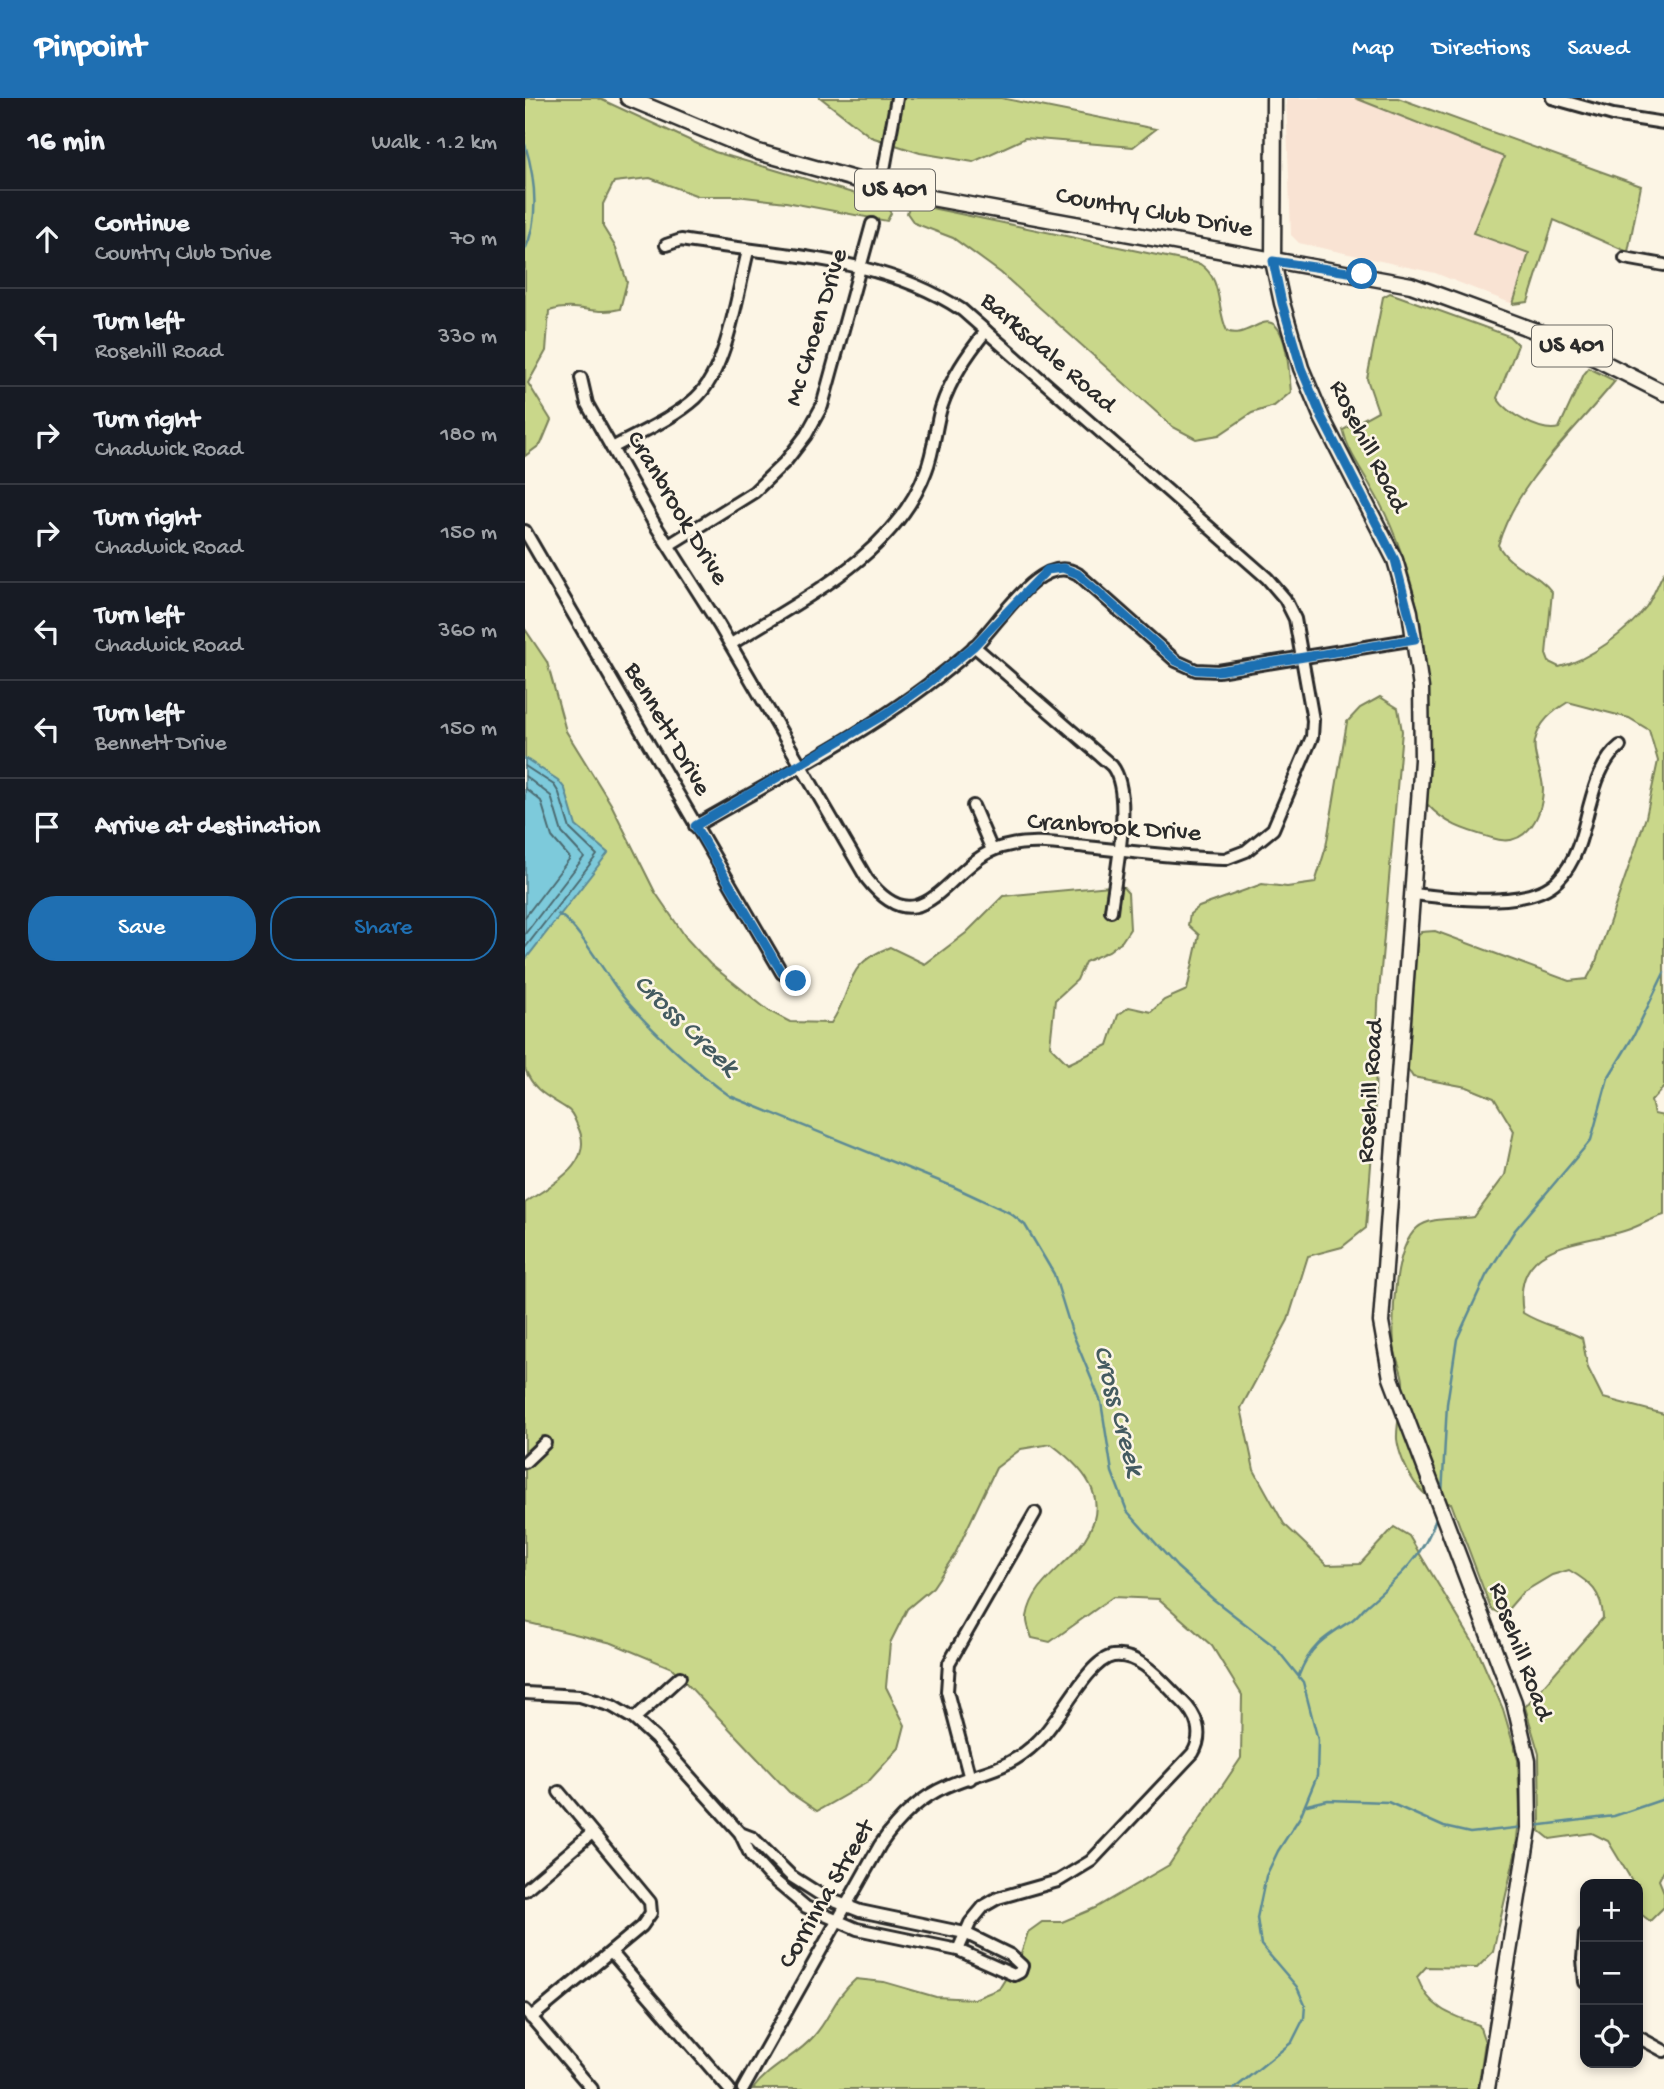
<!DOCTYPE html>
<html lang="en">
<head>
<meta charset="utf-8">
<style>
	:root { --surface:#171b24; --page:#242831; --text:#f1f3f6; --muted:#9ea1a6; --line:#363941; --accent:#1f6fb2 }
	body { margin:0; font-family:"Gochi Hand",sans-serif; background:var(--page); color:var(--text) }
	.controls { position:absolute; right:21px; bottom:21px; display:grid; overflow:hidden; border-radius:14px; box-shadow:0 4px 10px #0003 }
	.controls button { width:63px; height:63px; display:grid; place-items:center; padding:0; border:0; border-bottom:2px solid var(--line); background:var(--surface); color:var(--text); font:35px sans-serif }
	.stop { position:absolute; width:21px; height:21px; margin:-16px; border:5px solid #1f6fb2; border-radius:50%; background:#fff }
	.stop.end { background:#1f6fb2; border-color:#fff; box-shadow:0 2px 7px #0008 }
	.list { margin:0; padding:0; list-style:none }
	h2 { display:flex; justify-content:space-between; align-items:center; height:91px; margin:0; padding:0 28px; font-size:30px }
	h2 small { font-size:23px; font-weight:400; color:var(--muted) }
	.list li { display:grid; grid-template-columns:46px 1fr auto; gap:21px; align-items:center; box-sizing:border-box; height:98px; padding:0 28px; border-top:2px solid var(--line) }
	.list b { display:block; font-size:26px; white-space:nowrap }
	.list p { margin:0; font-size:23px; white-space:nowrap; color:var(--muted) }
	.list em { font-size:23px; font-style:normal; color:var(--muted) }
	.actions { display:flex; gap:14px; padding:21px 28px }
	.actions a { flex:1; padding:16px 0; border:2px solid var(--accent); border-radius:28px; text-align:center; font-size:24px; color:var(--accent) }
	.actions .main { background:var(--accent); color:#fff }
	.icon { flex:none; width:38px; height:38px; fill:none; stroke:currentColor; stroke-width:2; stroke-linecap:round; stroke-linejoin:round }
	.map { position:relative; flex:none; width:1139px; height:1991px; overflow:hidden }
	header { display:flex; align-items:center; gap:42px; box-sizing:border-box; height:98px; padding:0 35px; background:var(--accent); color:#fff }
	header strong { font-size:33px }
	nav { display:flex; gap:38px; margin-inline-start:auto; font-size:24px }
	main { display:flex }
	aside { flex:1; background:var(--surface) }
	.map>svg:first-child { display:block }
</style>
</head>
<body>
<header>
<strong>Pinpoint</strong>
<nav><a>Map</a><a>Directions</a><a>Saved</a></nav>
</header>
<main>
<aside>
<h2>16 min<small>Walk · 1.2 km</small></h2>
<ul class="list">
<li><svg class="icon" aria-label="ahead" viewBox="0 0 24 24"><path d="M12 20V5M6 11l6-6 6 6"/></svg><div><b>Continue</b><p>Country Club Drive</p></div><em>70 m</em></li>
<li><svg class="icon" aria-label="left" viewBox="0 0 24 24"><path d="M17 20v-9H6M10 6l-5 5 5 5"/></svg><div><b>Turn left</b><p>Rosehill Road</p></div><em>330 m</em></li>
<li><svg class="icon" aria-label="right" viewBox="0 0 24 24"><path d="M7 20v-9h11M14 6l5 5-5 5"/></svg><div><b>Turn right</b><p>Chadwick Road</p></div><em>180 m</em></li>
<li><svg class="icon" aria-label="right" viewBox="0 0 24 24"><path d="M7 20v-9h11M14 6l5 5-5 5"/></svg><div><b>Turn right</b><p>Chadwick Road</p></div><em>150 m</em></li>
<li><svg class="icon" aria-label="left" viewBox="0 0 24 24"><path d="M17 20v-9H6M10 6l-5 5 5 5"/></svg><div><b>Turn left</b><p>Chadwick Road</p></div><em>360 m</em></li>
<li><svg class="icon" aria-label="left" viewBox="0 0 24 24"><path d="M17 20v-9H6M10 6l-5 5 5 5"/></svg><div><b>Turn left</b><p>Bennett Drive</p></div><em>150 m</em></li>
<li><svg class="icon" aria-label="arrive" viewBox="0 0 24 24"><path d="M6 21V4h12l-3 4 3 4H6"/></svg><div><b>Arrive at destination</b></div></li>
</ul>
<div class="actions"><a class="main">Save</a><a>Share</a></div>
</aside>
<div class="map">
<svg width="1139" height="1991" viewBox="0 0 1139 1991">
	<rect width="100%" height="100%" fill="#fcf5e5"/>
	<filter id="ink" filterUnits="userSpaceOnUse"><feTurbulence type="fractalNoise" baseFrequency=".0143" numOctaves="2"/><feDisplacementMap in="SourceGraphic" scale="14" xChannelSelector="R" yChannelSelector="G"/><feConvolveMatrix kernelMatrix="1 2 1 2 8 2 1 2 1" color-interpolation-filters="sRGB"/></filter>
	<g filter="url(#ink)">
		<polygon fill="#f9e3d3" points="761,0 830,0 979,59 949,135 1004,155 988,206 910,175 774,145 766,137"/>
		<g fill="#c9d78a" stroke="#7a815a" stroke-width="2">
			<path d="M 0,0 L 73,0 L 190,54 L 358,104 L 366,115 L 362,123 L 261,104 L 211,98 L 173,98 L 125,80 L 89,84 L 78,106 L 78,129 L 91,150 L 102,184 L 95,211 C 69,218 51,204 24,213 L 21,253 L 3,285 L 26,322 L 16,346 L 0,358 Z"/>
			<polygon points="296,0 476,0 631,31 608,49 500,40 448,64 395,55 346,39"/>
			<polygon points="830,0 873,0 1116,88 1103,154 1029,122 1003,204 988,206 1004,155 948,135 979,59"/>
			<path d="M 392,107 L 675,166 C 698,181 691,210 702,233 C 714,239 726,229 738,225 C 763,217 764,278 766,294 L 749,308 L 727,315 L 694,337 L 671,341 L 648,329 L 476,175 L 428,140 L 389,125 L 382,115 L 384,109 Z"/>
			<path d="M 865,195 L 984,238 L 993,247 L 972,300 C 982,316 1016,335 1034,330 L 1059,276 L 1064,270 L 1090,283 C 1049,334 992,383 973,447 C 987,472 1010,472 1027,494 L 1021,556 L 1024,564 L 1034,569 C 1064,562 1102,534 1121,509 C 1128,499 1133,485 1139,474 L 1139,989 L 1126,1003 L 1129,1016 L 1139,1018 L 1139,1117 C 1125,1121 1113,1129 1099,1133 C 1052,1147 986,1144 998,1215 C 1019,1228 1036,1229 1057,1240 L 1063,1270 L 1078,1300 L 1139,1316 L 1139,1772 L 1134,1782 L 1139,1794 L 1139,1809 L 1125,1823 L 1117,1817 L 1113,1786 L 1109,1786 L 1083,1743 L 1067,1735 L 1025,1741 L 1015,1733 L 1014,1656 L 1000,1609 L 1078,1520 C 1077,1494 1066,1485 1044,1472 L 1027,1477 L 997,1495 L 978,1517 L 966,1511 L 926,1405 C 897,1409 875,1366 872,1341 C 871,1322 879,1302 878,1283 C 877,1272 870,1259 869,1247 C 867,1217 869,1150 892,1130 C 906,1118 932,1122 949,1119 L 980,1077 L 989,1033 L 969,1000 L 942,989 L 888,979 L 880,967 L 888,844 L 896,834 L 910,833 L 1044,883 L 1062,881 L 1070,866 L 1121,719 L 1133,663 L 1124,632 L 1104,620 L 1043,604 C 1027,614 1014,624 1010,643 C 1007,658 1018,676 1018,691 C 1017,721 999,751 967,740 C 940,732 921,727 902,706 C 904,616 908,543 877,457 C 869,434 858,409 846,389 C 835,369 823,354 818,332 L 853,313 L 842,281 L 858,199 Z"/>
			<path d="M 0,531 L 22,564 L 41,633 L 86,706 L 130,794 L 162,841 L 185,866 L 244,913 L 265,924 L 306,925 C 331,889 316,868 365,849 L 400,866 L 441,835 L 478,798 L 596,787 L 603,795 L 605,831 L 597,843 L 584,853 L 560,864 L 552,882 L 530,902 L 525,948 L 543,966 L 583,947 L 593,917 L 604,909 L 626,914 L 639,902 L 662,892 L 674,837 L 663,827 L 665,816 L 674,809 L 737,786 L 762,789 L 790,785 L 801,749 L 822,624 L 835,610 L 855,599 L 873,610 L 877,633 L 853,906 L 849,1029 L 841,1130 L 817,1149 L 783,1158 L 763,1222 L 716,1310 L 729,1372 L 759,1426 L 802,1467 L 835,1466 L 869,1429 L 884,1438 L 952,1551 L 978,1611 L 993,1662 L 995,1714 L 990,1757 L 968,1854 L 952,1870 L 901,1869 L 892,1879 C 903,1909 924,1917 954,1927 L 960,1944 L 953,1991 L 228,1991 C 245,1968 271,1959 289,1938 C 306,1919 308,1901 331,1881 L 359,1884 L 411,1899 L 449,1901 L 474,1891 L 496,1856 L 503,1834 L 517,1824 L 537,1824 L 570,1810 L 644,1767 L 716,1660 L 717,1597 L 687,1548 L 634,1501 L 588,1499 L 525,1544 L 507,1540 C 505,1534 501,1525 502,1519 C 507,1487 536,1471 554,1449 C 589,1406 564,1374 526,1346 L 496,1351 L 471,1370 L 430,1456 L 408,1489 L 382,1511 L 365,1545 L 361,1589 L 380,1627 L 374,1650 L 343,1684 L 292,1713 L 264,1694 L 147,1570 L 87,1545 L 0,1524 L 0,1105 C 25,1087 71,1066 53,1029 C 50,1023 48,1014 42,1011 C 23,998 10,995 0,971 Z"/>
		</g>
		<polygon fill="#7dcadb" stroke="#5c8a95" stroke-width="2" points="0,660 33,682 40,691 51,728 83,755 0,862"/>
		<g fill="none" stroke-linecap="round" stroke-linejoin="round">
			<g stroke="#4c6b71" stroke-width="2">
				<polyline points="0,668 29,687 34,695 45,731 72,757 0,850"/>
				<polyline points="0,678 26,698 37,735 59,759 0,836"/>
				<polyline points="0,690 16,703 27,739 45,760 0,819"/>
			</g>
			<g stroke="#5c8a95" stroke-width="2.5">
				<path d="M 0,46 C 10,80 15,119 0,152"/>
				<path d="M 33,816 C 52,825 83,881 99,900 C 125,931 172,975 205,998 L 429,1089 L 485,1115 L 500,1127 L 529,1176 L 547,1234 L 576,1304 L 587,1374 L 602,1413 L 652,1469 L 688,1501 L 750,1549 L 778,1584 L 793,1642 L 792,1678 L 775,1719 L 753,1753 L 741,1778 L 732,1820 L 736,1847 L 772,1889 L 780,1907 L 779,1920 L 767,1944 L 709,1991"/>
				<polyline points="917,1397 922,1306 932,1241 961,1178 990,1132 1066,1042 1083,980 1109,937 1139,875"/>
				<path d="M 774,1577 C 785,1548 799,1540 824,1524 C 830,1521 835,1514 840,1509 C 870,1483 901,1457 912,1417"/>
				<polyline points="782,1707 803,1702 863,1704 919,1729 945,1735 999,1729"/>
				<polyline points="1009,1728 1089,1718 1139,1701"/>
			</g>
			<defs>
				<g id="minor">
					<polyline points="1027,0 1088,17 1139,25"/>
					<polyline points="356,88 372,0"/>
					<polyline points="1100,160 1139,167"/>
					<path d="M 56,280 L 62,306 L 129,425 L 194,527 L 342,781 C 399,854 425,762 477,749 C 506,741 533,746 562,749 C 608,754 654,760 700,761 L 721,753 L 748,731 L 787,639 L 788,622 L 770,521 L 760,501 L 742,480 L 437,212 C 355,157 251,158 156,142 L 141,147"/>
					<path d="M 87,350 C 114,335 148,321 171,300 C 203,270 212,195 223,153"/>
					<polyline points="0,433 257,875 271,883"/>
					<polyline points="144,447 229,394 261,363 281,337 297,308 347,126"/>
					<path d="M 206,546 C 277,501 370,457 401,373 C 409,353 410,331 416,310 C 426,280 442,257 461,233"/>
					<path d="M 449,548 L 587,668 C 609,696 590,777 586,813"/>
					<polyline points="448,708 467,752"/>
					<path d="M 170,728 C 265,673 367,623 449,549 C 474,526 516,452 553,476 L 651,563 L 671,572 L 693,573 L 890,541"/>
					<path d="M 888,796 C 926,800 1003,812 1033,782 C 1052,763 1058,734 1064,709 C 1070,687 1077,662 1095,648"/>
					<polyline points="0,1364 20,1345"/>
					<polyline points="0,1595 55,1598 87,1608 109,1621 130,1640 215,1735 226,1758 243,1777 281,1809 332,1831 433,1852 489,1877 495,1874 497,1868 485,1857 440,1835 335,1813 299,1799 266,1778 228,1740 215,1735"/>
					<polyline points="109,1621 155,1579"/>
					<polyline points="445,1681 422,1593 424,1565 510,1415"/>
					<polyline points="0,1792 67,1735"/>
					<polyline points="1060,1836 1058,1861 1060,1884"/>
					<polyline points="86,1854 204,1991"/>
					<polyline points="0,1912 67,1991"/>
					<polyline points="6,1920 117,1828 126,1815 125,1804 34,1694"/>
					<polyline points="1113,1939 1139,1953"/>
					<path d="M 218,1991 L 355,1747 C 372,1722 394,1700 422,1688 C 457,1672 481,1674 512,1644 C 535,1623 563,1562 588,1558 C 616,1554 639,1586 657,1603 C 672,1617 679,1636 668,1655 L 566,1763 L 533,1783 L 473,1800 L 459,1808 L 445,1825 L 433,1852"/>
				</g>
				<g id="major">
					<polyline points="103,0 233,54 379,95 886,187 1030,240 1139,295"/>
					<polyline points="749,0 748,163 757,205 776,270 797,320 870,462 885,514 896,590 897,662 856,1224 866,1280 989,1604 1003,1663 1004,1730 962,1991"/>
				</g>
			</defs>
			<use href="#minor" stroke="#2b2b2b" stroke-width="16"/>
			<use href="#major" stroke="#2b2b2b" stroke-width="19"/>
			<use href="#minor" stroke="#fcf5e5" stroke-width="10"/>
			<use href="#major" stroke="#fcf5e5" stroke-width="14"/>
		</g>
	</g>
	<g fill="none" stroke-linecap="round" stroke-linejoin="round" filter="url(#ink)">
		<polyline stroke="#1f6fb2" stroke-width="9" points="271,883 257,875 170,728 362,615 401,587 449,548 522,472 538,470 553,476 651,563 671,572 693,573 890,541 870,462 797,320 776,270 757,205 748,163 837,176"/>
	</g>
	<g text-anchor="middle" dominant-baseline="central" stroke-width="5" stroke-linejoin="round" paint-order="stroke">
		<g fill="#fcf5e5" stroke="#6a6863" stroke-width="2">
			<rect x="330" y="71.5" width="80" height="41" rx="5"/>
			<rect x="1007" y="227.5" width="80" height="41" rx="5"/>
		</g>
		<g font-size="24" font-weight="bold" fill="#2b2b2b">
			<text x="370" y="92">US 401</text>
			<text x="1047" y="248">US 401</text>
		</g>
		<g font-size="26" fill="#2b2b2b" stroke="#fcf5e5">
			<text transform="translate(629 116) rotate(10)">Country Club Drive</text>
			<text transform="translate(293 230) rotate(-73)">Mc Choen Drive</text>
			<text transform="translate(522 256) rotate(41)">Barksdale Road</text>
			<text transform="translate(842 349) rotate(63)">Rosehill Road</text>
			<text transform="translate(151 411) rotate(59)">Cranbrook Drive</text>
			<text transform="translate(141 632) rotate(60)">Bennett Drive</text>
			<text transform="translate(589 731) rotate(4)">Cranbrook Drive</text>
			<text transform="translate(847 993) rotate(-86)">Rosehill Road</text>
			<text transform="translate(994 1554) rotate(70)">Rosehill Road</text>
			<text transform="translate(303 1797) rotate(-60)">Corrinna Street</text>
		</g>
		<g font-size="28" font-style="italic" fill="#445b60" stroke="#fcf5e5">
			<text transform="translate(160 928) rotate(44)">Cross Creek</text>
			<text transform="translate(592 1313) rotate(75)">Cross Creek</text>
		</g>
	</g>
</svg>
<div class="controls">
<button>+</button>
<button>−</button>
<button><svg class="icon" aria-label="locate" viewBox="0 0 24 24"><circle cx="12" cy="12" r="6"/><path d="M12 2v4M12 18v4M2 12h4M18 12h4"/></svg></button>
</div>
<div class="stop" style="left:837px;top:176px"></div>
<div class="stop end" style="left:271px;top:883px"></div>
</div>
</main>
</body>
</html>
